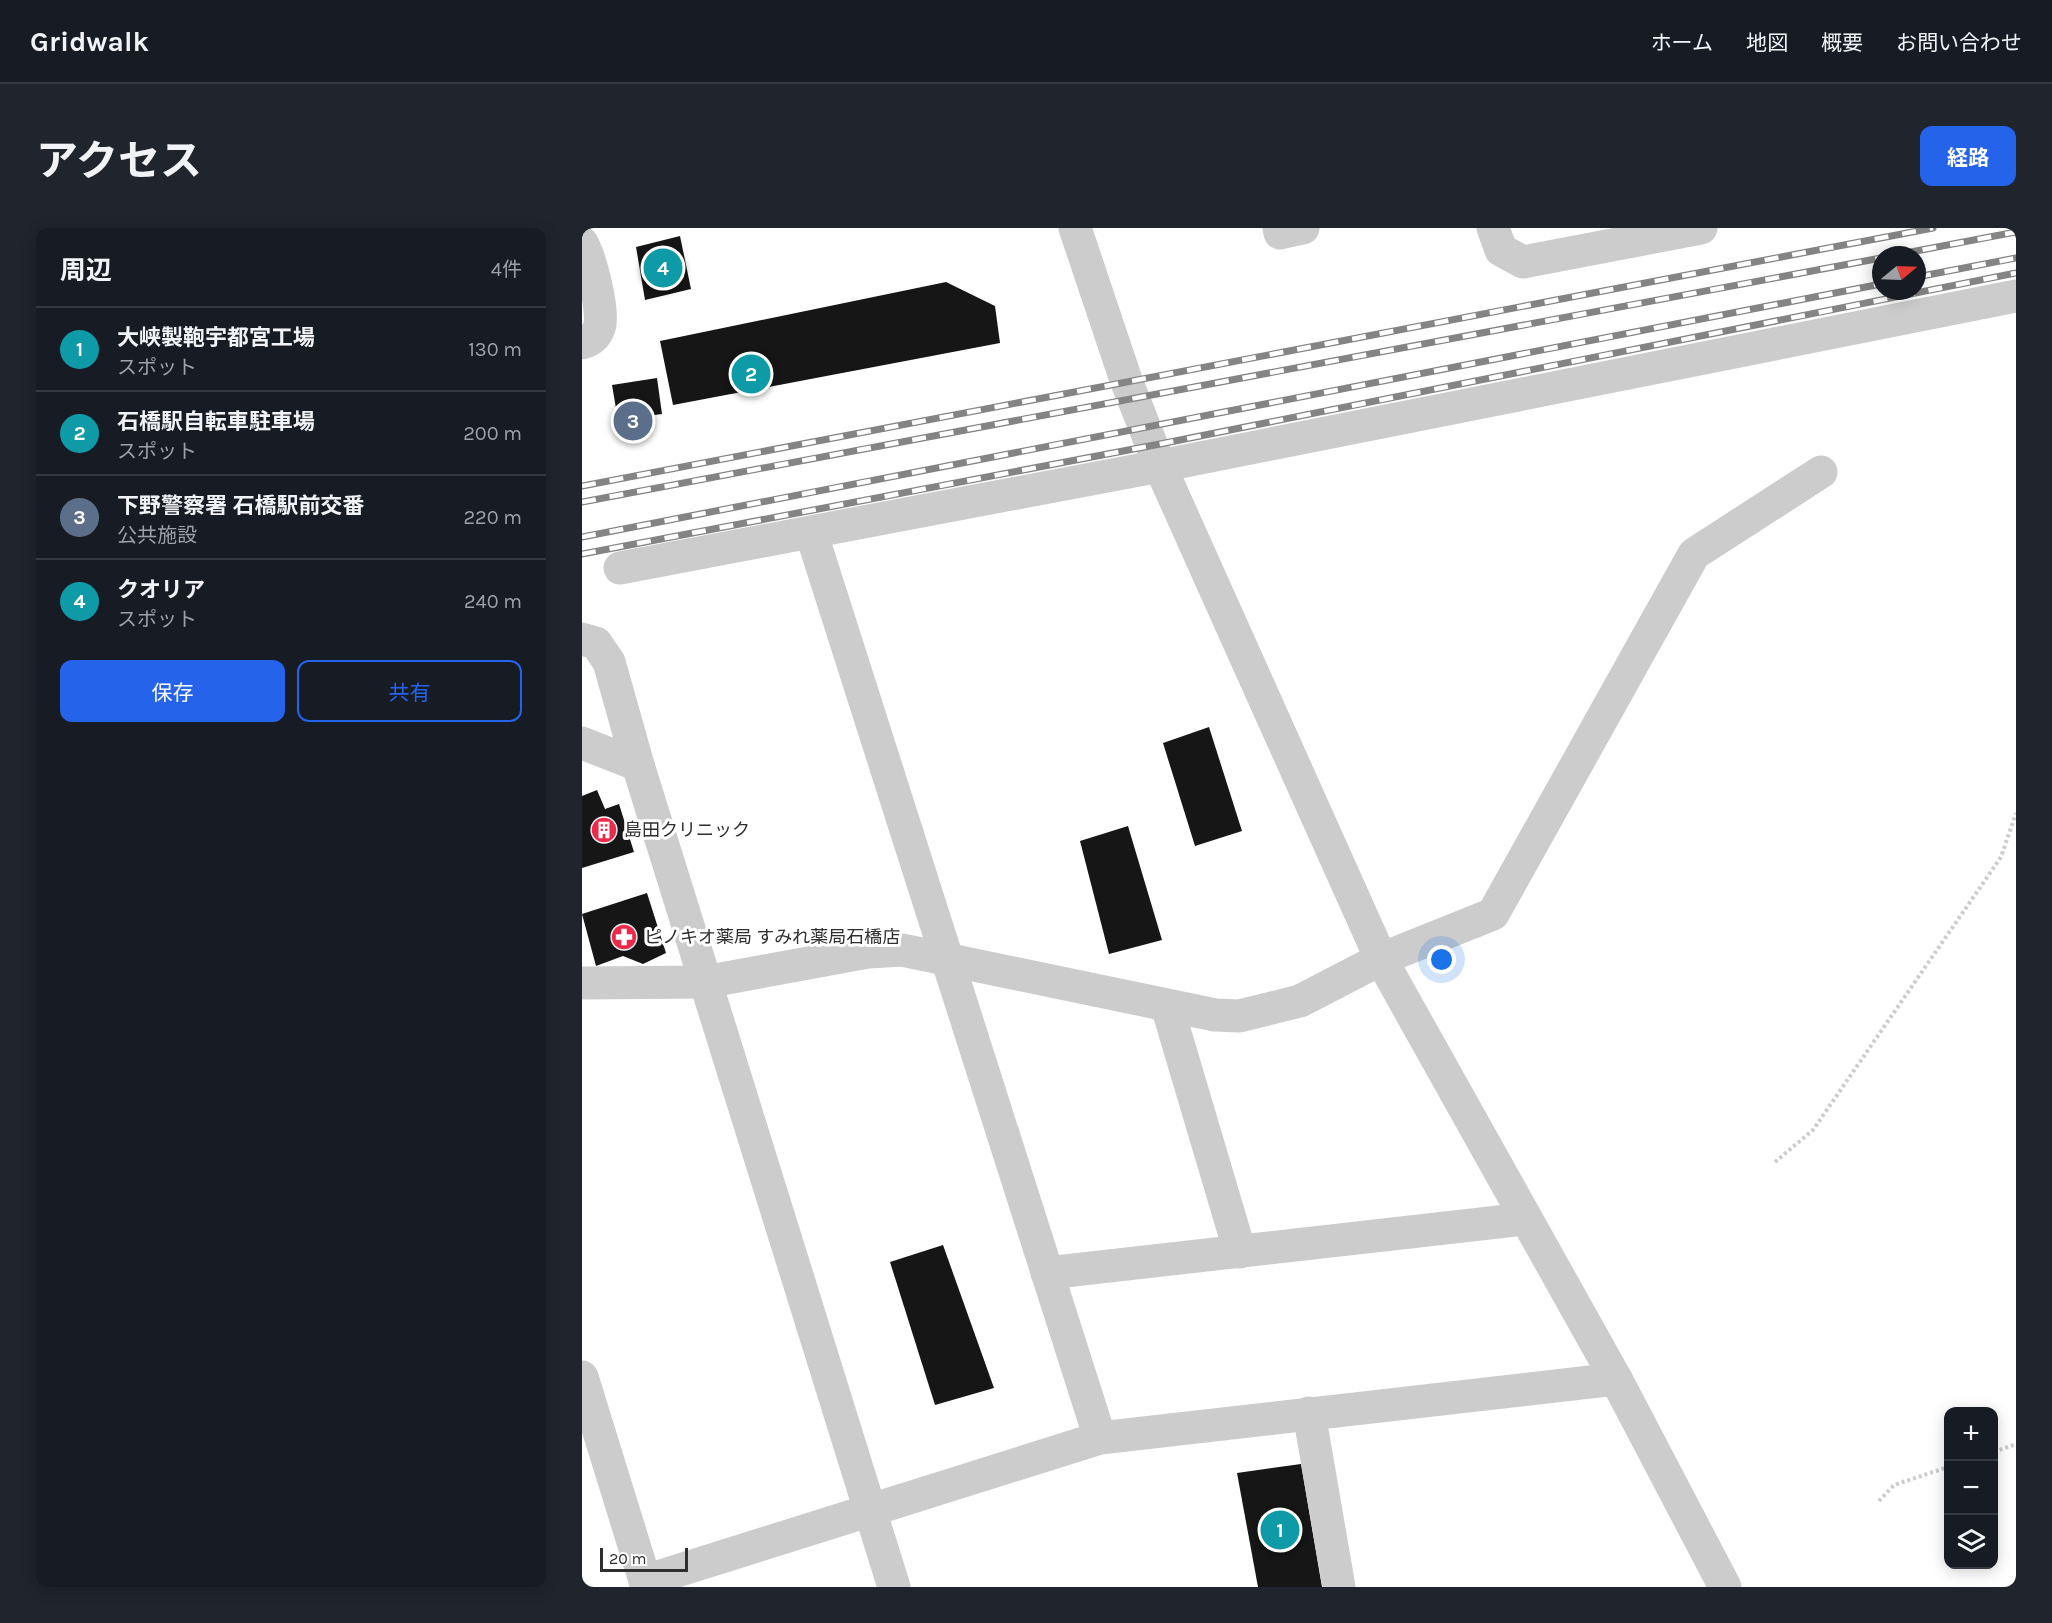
<!DOCTYPE html>
<html lang="ja">
<head>
<meta charset="utf-8">
<style>
	:root { --surface:#171b24; --page:#20242c; --text:#f1f3f6; --muted:#9ea1a6; --line:#363941; --accent:#2563eb }
	body { margin:0; font-family:Karla,"Noto Sans JP",sans-serif; background:var(--page); color:var(--text) }
	.controls { position:absolute; right:18px; bottom:18px; display:grid; overflow:hidden; border-radius:12px; box-shadow:0 3px 15px #0003 }
	.controls button { width:54px; height:54px; display:grid; place-items:center; padding:0; border:0; border-bottom:2px solid var(--line); background:var(--surface); color:var(--text); font:30px sans-serif }
	.compass { position:absolute; left:1290px; top:18px; width:54px; height:54px; border-radius:50%; background:var(--surface); box-shadow:0 3px 15px #0003; rotate:71deg }
	.scale { position:absolute; left:18px; bottom:15px; width:88px; box-sizing:border-box; padding-left:6px; border:3px solid #2f2f2f; border-top:0; font-size:16px; line-height:21px; white-space:nowrap; color:#2f2f2f; -webkit-text-stroke:4px #fff; paint-order:stroke }
	.you { position:absolute; left:860px; top:732px; width:21px; height:21px; margin:-15px; border:4px solid #fff; border-radius:50%; background:#1a73e8; box-shadow:0 0 0 9px #1a73e833 }
	.badge { display:grid; place-items:center; width:39px; height:39px; border-radius:50%; background:var(--accent); color:#fff; font-size:20px; font-weight:700 }
	.pin { position:absolute; translate:-50% -50%; border:3px solid #fff; box-shadow:0 2px 6px #0006 }
	.list { margin:0; padding:0; list-style:none }
	h2 { display:flex; justify-content:space-between; align-items:center; height:78px; margin:0; padding:0 24px; font-size:26px }
	h2 small { font-size:20px; font-weight:400; color:var(--muted) }
	.list li { display:grid; grid-template-columns:39px 1fr auto; gap:18px; align-items:center; box-sizing:border-box; height:84px; padding:0 24px; border-top:2px solid var(--line) }
	.list b { display:block; font-size:22px; white-space:nowrap }
	.list p { margin:0; font-size:20px; white-space:nowrap; color:var(--muted) }
	.list em { font-size:20px; font-style:normal; color:var(--muted) }
	.actions { display:flex; gap:12px; padding:18px 24px }
	.actions a { flex:1; padding:14px 0; border:2px solid var(--accent); border-radius:12px; text-align:center; font-size:21px; color:var(--accent) }
	.actions .main { background:var(--accent); color:#fff }
	.icon { flex:none; width:33px; height:33px; fill:none; stroke:currentColor; stroke-width:2; stroke-linecap:round; stroke-linejoin:round }
	.map { position:relative; flex:none; width:1434px; height:1359px; overflow:hidden; border-radius:12px }
	header { display:flex; align-items:center; gap:36px; box-sizing:border-box; height:84px; padding:0 30px; background:var(--surface); border-bottom:2px solid var(--line) }
	header strong { font-size:28px }
	nav { display:flex; gap:33px; margin-inline-start:auto; font-size:21px }
	.intro { display:flex; align-items:center; justify-content:space-between; box-sizing:border-box; height:144px; padding:0 36px }
	h1 { margin:0; font-size:42px }
	.button { padding:15px 27px; border-radius:12px; background:var(--accent); color:#fff; font-size:21px; font-weight:700 }
	main { display:flex; gap:36px; padding:0 36px }
	aside { flex:1; background:var(--surface); border-radius:12px; box-shadow:0 3px 15px #0003 }
	.map>svg:first-child { display:block }
</style>
</head>
<body>
<header>
<strong>Gridwalk</strong>
<nav><a>ホーム</a><a>地図</a><a>概要</a><a>お問い合わせ</a></nav>
</header>
<div class="intro"><h1>アクセス</h1><a class="button">経路</a></div>
<main>
<aside>
<h2>周辺<small>4件</small></h2>
<ul class="list">
<li><span class="badge" style="background:#0f9aa8">1</span><div><b>大峡製鞄宇都宮工場</b><p>スポット</p></div><em>130 m</em></li>
<li><span class="badge" style="background:#0f9aa8">2</span><div><b>石橋駅自転車駐車場</b><p>スポット</p></div><em>200 m</em></li>
<li><span class="badge" style="background:#5c6f8a">3</span><div><b>下野警察署 石橋駅前交番</b><p>公共施設</p></div><em>220 m</em></li>
<li><span class="badge" style="background:#0f9aa8">4</span><div><b>クオリア</b><p>スポット</p></div><em>240 m</em></li>
</ul>
<div class="actions"><a class="main">保存</a><a>共有</a></div>
</aside>
<div class="map">
<svg width="1434" height="1359" viewBox="0 0 1434 1359">
	<rect width="100%" height="100%" fill="#fff"/>
	<g fill="#161616">
		<polygon points="98,8 109,61 63,72 54,19"/>
		<polygon points="364,54 413,78 418,115 91,177 78,113"/>
		<polygon points="75,150 80,186 36,192 30,157"/>
		<polygon points="627,499 660,603 613,618 581,515"/>
		<polygon points="15,562 23,581 37,576 52,624 0,640 0,568"/>
		<polygon points="546,598 580,712 527,726 498,613"/>
		<polygon points="65,665 84,725 61,736 41,728 14,738 0,686"/>
		<polygon points="361,1017 412,1160 353,1177 308,1034"/>
		<polygon points="719,1236 740,1359 676,1359 655,1245"/>
	</g>
	<g fill="none" stroke-linecap="round" stroke-linejoin="round">
		<g stroke="#ccc" stroke-width="4" stroke-dasharray="3 3" stroke-linecap="butt">
			<polyline points="1193,934 1231,902 1419,629 1434,585"/>
			<polyline points="1412,1224 1434,1216"/>
			<polyline points="1297,1273 1312,1257 1366,1239"/>
		</g>
		<g stroke="#ccc" stroke-width="33">
			<polyline points="493,0 544,152 578,238 799,731 1034,1151 1143,1359"/>
			<polyline points="697,0 698,5 721,0"/>
			<polyline points="911,0 919,22 941,34 1119,0"/>
			<polyline points="229,304 518,1210"/>
			<polyline points="38,340 578,238 1434,68"/>
			<polyline points="0,755 123,754 286,724 320,722 633,787 657,788 718,773 799,731 911,686 1112,326 1239,244"/>
			<polyline points="585,778 658,1024"/>
			<polyline points="465,1045 943,991"/>
			<polyline points="0,1149 65,1359"/>
			<polyline points="727,1185 757,1359"/>
			<polyline points="63,1353 518,1210 1034,1151"/>
		</g>
		<g stroke="#ccc" stroke-width="33">
			<path d="M 0,15 C 8,29 23,84 17,100 C 14,108 8,113 0,115"/>
			<polyline points="0,411 14,415 27,434 56,537 0,515"/>
			<polyline points="56,537 312,1359"/>
		</g>
		<defs>
			<g id="rail">
				<polyline points="1313,27 1434,4"/>
				<polyline points="1335,49 1434,30"/>
				<polyline points="0,258 1351,0"/>
				<polyline points="0,274 1299,30"/>
				<polyline points="0,309 1299,56"/>
				<polyline points="0,326 578,216 1434,45"/>
			</g>
		</defs>
		<use href="#rail" stroke="#848484" stroke-width="7"/>
		<use href="#rail" stroke="#fff" stroke-width="4.5" stroke-dasharray="14" stroke-linecap="butt"/>
	</g>
	<defs>
		<symbol id="building-disc" viewBox="-11 -11 22 22"><circle r="9.5" fill="#ed2a4a" stroke="#fff"/><path d="M-4-6H4V6H1V3H-1V6H-4ZM-2.5-4.3h1.7v1.8h-1.7ZM.8-4.3h1.7v1.8H.8ZM-2.5-1h1.7V.8h-1.7ZM.8-1h1.7V.8H.8Z" fill="#fff"/></symbol>
		<symbol id="pharmacy-disc" viewBox="-11 -11 22 22"><circle r="9.5" fill="#ed2a4a" stroke="#fff"/><path d="M-2-6h4v4h4v4h-4v4h-4v-4h-4v-4h4Z" fill="#fff"/></symbol>
	</defs>
	<g fill-rule="evenodd">
		<use href="#building-disc" x="7" y="587" width="30" height="30"/>
		<use href="#pharmacy-disc" x="27" y="694" width="30" height="30"/>
	</g>
	<g text-anchor="middle" dominant-baseline="central" stroke-width="6" stroke-linejoin="round" paint-order="stroke">
		<g font-size="18" fill="#2f2f2f" stroke="#fff" text-anchor="start">
			<text x="42" y="602">島田クリニック</text>
			<text x="62" y="709">ピノキオ薬局 すみれ薬局石橋店</text>
		</g>
	</g>
</svg>
<div class="controls">
<button>+</button>
<button>−</button>
<button><svg class="icon" aria-label="layers" viewBox="0 0 24 24"><path d="M12 4l9 5-9 5-9-5zM3 14l9 5 9-5"/></svg></button>
</div>
<svg class="compass" viewBox="-18 -18 36 36"><path d="M0-13l5 13h-10z" fill="#e53935"/><path d="M0 13l5-13h-10z" fill="#9ea1a6"/></svg>
<div class="scale">20 m</div>
<div class="you"></div>
<div class="pin badge" style="left:698px;top:1302px;background:#0f9aa8">1</div>
<div class="pin badge" style="left:169px;top:146px;background:#0f9aa8">2</div>
<div class="pin badge" style="left:51px;top:193px;background:#5c6f8a">3</div>
<div class="pin badge" style="left:81px;top:40px;background:#0f9aa8">4</div>
</div>
</main>
</body>
</html>
